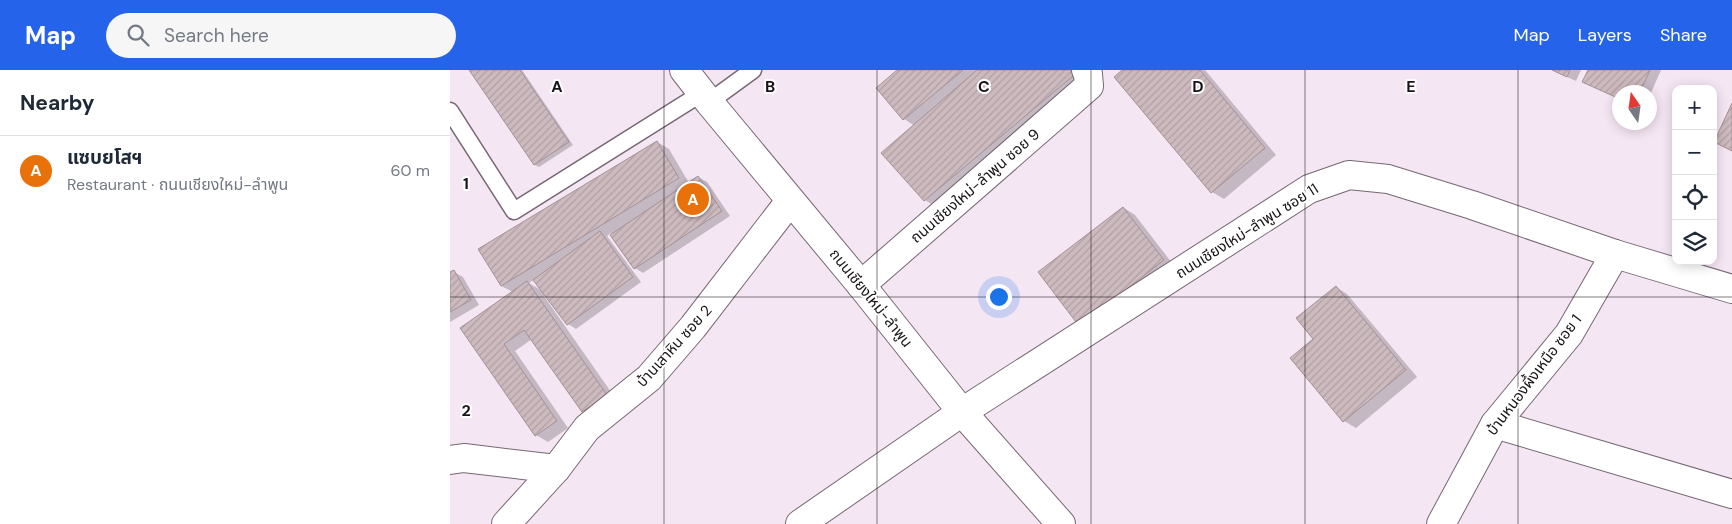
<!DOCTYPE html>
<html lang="en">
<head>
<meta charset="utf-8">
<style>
	:root { --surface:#fff; --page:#f6f6f7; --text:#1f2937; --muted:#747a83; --line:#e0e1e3; --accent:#2563eb }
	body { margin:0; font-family:"DM Sans","Noto Sans Thai",sans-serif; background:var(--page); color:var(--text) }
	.controls { position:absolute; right:15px; top:15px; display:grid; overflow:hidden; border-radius:10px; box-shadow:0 2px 12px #0003 }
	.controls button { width:45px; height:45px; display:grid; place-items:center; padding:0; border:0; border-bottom:1px solid var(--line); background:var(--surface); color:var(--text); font:25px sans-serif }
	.compass { position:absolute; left:1162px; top:15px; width:45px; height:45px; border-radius:50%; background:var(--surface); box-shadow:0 2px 12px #0003; rotate:347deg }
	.you { position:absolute; left:548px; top:226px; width:18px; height:18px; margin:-12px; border:4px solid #fff; border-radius:50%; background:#1a73e8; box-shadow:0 0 0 8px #1a73e833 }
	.badge { display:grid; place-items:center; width:32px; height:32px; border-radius:50%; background:var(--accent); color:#fff; font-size:16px; font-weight:700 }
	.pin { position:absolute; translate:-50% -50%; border:2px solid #fff; box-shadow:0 1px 5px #0006 }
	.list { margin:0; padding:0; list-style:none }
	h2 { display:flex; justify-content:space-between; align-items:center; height:65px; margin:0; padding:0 20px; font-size:21px }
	h2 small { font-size:16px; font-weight:400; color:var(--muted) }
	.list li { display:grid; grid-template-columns:32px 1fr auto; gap:15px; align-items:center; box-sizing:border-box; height:70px; padding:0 20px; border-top:1px solid var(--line) }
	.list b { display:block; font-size:19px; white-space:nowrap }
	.list p { margin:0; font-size:16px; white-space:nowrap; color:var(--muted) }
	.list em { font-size:16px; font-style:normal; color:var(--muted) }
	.icon { flex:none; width:28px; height:28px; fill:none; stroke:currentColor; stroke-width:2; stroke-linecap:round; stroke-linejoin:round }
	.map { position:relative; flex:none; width:1282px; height:454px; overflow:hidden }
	header { display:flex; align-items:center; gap:30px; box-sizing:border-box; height:70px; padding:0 25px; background:var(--accent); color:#fff }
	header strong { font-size:24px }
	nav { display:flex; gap:28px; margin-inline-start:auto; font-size:18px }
	.search { width:350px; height:45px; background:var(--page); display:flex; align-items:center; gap:12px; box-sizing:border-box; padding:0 18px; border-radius:28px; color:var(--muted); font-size:19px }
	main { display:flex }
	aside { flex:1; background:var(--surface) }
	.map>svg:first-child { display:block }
</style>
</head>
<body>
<header>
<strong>Map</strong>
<div class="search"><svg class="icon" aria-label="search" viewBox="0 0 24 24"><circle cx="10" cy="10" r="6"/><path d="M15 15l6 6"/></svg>Search here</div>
<nav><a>Map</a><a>Layers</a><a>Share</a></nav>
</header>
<main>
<aside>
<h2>Nearby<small></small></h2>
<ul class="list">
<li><span class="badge" style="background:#e8710a">A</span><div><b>แซบยโสฯ</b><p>Restaurant · ถนนเชียงใหม่-ลำพูน</p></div><em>60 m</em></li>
</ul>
</aside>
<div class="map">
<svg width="1282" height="454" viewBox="0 0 1282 454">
	<defs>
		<pattern id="building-hatch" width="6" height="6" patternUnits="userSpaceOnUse" patternTransform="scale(1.25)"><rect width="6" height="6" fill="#cdbabf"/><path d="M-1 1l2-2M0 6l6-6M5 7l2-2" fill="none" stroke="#af9fa3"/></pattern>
	</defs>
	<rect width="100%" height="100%" fill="#f5e6f3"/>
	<g fill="#0003" fill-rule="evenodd">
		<polygon points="20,0 72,0 123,75 89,97 85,95"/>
		<polygon points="448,0 636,0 489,139 475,130 433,83 465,56 454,49"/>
		<polygon points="674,0 755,0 826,85 774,129 762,122"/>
		<polygon points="1102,0 1131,0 1126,11"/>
		<polygon points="1140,0 1211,0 1200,25 1200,22 1170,22 1170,29 1134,12"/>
		<path d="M 207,72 L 219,79 L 239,113 L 248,107 L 257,112 L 280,146 L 193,203 L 185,198 L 161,163 L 157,166 L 191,212 L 126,259 L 118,254 L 96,224 L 94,226 L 168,332 L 144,348 L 133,341 L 82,269 L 65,281 L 118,358 L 98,372 L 86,365 L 11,259 L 63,222 L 51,216 ZM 85,209 L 94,222 L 79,213 Z"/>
		<polygon points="674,138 685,145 725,197 642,262"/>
		<polygon points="4,202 13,207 29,235 0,252 0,204"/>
		<polygon points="886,217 897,224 967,307 906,358 894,351 841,288 865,269"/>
	</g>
	<g fill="url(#building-hatch)" stroke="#a49196">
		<polygon points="19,0 70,0 119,72 84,95"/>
		<polygon points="447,0 513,0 453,50 426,18"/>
		<polygon points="527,0 630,0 474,131 431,83"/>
		<polygon points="672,0 750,0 815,78 761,123 664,7"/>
		<polygon points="1102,0 1120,0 1117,7"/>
		<polygon points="1138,0 1200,0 1190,22 1170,22 1170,29 1132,12"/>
		<polygon points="1282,33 1282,81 1264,72"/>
		<polygon points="207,71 229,108 51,216 28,179"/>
		<polygon points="248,106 272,141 184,199 160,165"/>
		<polygon points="673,137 714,190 629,256 588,202"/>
		<polygon points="150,161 183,207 117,255 83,210"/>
		<polygon points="4,200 21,230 0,242 0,202"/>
		<polygon points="77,211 157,325 132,342 74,260 54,274 107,351 85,366 10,258"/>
		<polygon points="886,216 956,300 893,352 840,288 863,269 846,248"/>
	</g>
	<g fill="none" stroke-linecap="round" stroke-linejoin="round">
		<defs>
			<g id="lane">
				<polyline points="259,32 303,0"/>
				<polyline points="0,41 64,141 252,23"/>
			</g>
			<g id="street">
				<polyline points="411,215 639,16 638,4 636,0"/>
				<polyline points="1045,354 1282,424"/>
				<polyline points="0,390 14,388 106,399"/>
				<polyline points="56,454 106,399 137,358 199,308 243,257 340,131"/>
				<polyline points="350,454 512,342 859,119 899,105 938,109 1022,135 1165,184 1282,219"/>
				<polyline points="991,454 1045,354 1119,264 1165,184"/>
			</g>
			<polyline id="secondary" points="234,0 259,32 411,215 512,342 611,454"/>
		</defs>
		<use href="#lane" stroke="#756873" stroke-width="19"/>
		<use href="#street" stroke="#756873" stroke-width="30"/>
		<use href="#secondary" stroke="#756873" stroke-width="30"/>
		<use href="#lane" stroke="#fff" stroke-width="16"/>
		<use href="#street" stroke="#fff" stroke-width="28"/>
		<use href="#secondary" stroke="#fff" stroke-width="28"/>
	</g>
	<path fill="none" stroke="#181317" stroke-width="1" stroke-opacity="0.55" d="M 214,0 L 214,454M 427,0 L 427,454M 641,0 L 641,454M 855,0 L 855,454M 1068,0 L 1068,454M 0,227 L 1282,227"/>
	<g text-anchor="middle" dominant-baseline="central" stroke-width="4" stroke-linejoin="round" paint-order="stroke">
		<g font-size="15" fill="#181317" stroke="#fff">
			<text transform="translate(525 116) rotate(-41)">ถนนเชียงใหม่-ลำพูน ซอย 9</text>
			<text transform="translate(797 161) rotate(-32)">ถนนเชียงใหม่-ลำพูน ซอย 11</text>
			<text transform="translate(421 228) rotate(51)">ถนนเชียงใหม่-ลำพูน</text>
			<text transform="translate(224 276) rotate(-48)">บ้านเสาหิน ซอย 2</text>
			<text transform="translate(1084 305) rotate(-53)">บ้านหนองผึ้งเหนือ ซอย 1</text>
		</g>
	</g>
	<g font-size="16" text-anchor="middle" font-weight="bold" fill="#181317" stroke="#fff" stroke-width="4" stroke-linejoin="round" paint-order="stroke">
		<text x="107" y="22">A</text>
		<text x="320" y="22">B</text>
		<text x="534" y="22">C</text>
		<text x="748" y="22">D</text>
		<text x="961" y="22">E</text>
		<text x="16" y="119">1</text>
		<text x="16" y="346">2</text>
	</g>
</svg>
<div class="controls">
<button>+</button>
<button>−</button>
<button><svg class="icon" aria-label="locate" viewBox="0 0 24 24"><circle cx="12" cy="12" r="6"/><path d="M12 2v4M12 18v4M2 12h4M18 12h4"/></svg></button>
<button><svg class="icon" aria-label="layers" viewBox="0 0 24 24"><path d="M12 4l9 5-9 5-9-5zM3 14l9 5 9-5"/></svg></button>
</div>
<svg class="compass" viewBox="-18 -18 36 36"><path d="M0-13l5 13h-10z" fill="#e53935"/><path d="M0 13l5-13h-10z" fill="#747a83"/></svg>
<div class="you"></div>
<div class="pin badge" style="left:243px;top:129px;background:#e8710a">A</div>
</div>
</main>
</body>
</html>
